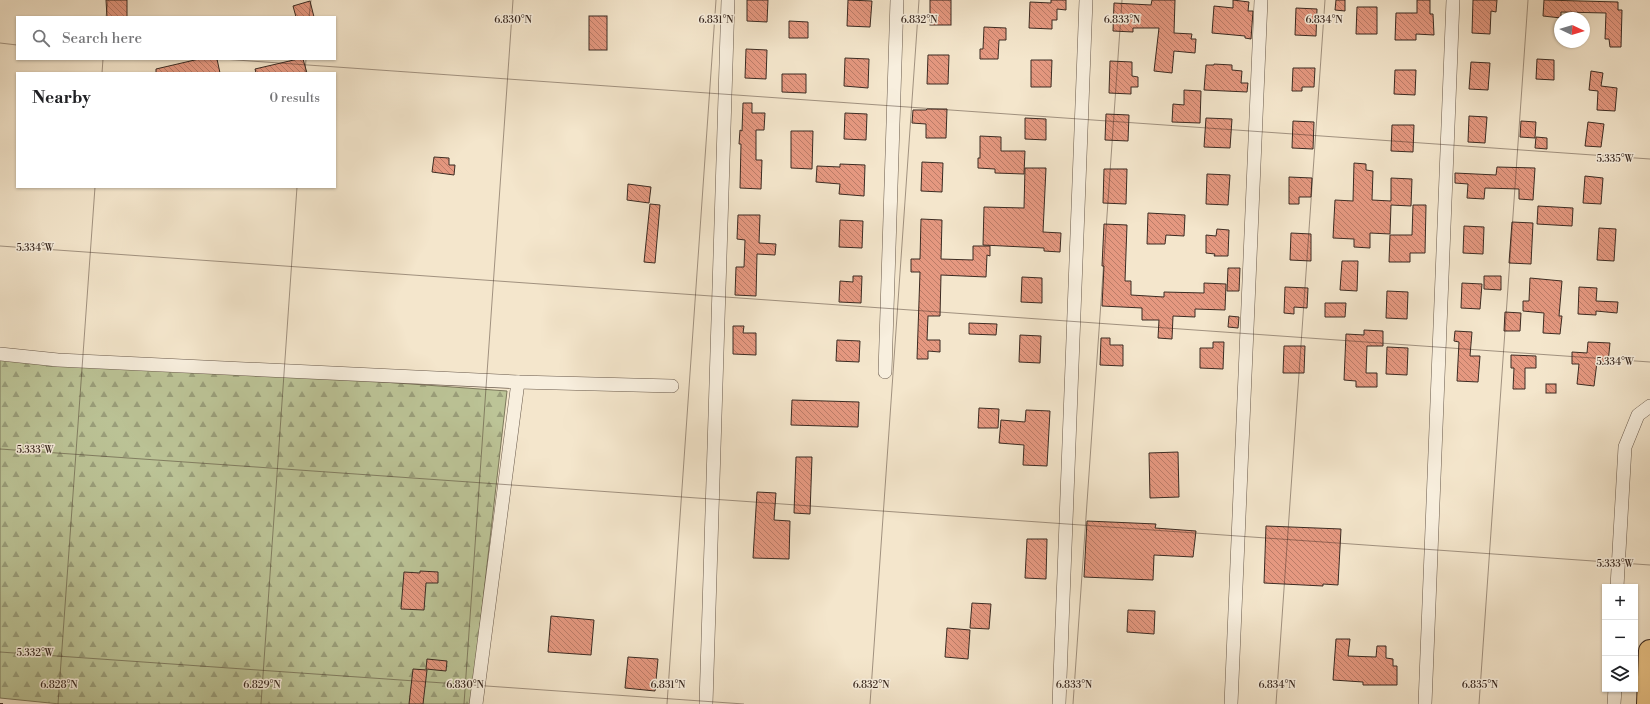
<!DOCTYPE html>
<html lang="en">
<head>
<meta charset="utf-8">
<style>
	:root { --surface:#fff; --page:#f2f2f2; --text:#202124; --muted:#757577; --line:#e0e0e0 }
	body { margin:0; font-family:"Libre Bodoni",serif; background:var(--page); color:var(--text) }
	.controls { position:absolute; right:12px; bottom:12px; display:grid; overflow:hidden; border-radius:0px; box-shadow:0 1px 3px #0004 }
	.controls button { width:36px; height:36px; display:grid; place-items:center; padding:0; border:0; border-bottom:1px solid var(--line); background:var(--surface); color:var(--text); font:20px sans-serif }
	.compass { position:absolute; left:1554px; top:12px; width:36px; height:36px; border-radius:50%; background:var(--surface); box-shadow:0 1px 3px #0004; rotate:94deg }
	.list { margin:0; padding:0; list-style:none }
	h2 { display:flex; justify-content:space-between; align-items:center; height:52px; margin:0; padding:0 16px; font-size:17px }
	h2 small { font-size:13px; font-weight:400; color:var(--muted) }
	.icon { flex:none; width:22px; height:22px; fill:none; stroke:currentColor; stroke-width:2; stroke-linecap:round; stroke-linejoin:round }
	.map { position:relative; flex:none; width:1650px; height:704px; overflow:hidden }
	.search { position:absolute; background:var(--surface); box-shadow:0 1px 3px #0004; left:16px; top:16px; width:320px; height:44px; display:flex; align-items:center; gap:10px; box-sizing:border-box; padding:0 14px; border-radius:0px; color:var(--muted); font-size:15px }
	.panel { position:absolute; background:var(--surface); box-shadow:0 1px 3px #0004; left:16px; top:72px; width:320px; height:116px; border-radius:0px }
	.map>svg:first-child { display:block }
</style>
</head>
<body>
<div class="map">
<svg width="1650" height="704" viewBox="0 0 1650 704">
	<defs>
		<pattern id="forest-firs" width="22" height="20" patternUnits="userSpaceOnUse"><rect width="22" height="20" fill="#bcc497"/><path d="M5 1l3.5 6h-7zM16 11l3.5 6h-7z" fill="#9a9f7b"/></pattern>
		<pattern id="building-back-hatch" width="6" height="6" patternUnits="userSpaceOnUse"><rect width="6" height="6" fill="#e59880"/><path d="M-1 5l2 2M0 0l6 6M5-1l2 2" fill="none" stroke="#bb7c68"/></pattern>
	</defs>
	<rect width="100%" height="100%" fill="#f4e6cc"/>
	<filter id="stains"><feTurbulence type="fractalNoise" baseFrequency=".005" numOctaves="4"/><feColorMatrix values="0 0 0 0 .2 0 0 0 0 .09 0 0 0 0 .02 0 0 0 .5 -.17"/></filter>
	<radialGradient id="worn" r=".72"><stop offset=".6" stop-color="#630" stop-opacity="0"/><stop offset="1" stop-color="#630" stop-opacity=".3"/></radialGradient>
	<polygon fill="url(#forest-firs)" stroke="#7c785c" points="0,354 507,391 471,704 60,704 0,698"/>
	<g fill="url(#building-back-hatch)" stroke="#3b2b22">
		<polygon points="106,0 127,0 127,17 107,17"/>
		<polygon points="747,0 768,0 767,22 747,21"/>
		<polygon points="848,0 872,1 870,27 847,26"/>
		<rect x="930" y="0" width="21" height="25"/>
		<polygon points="1051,0 1066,0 1066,10 1057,9 1057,20 1052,20 1052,29 1029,28 1030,2 1051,3"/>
		<polygon points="1152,0 1175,0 1174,33 1192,34 1191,39 1196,39 1195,53 1174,51 1172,73 1154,71 1159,28 1133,28 1133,32 1113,31 1114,3 1151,5"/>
		<polygon points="1233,0 1249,2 1248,11 1253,11 1251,39 1245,38 1245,36 1212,33 1214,6 1233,8"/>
		<polygon points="1336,0 1345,0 1345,11 1335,10"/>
		<polygon points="1417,0 1430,0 1430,14 1433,14 1434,35 1416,34 1416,40 1395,40 1396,13 1417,13"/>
		<polygon points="1473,0 1497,0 1496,12 1491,11 1490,34 1472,33"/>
		<polygon points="1544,0 1618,2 1618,10 1622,10 1621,47 1610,47 1609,39 1605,39 1606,13 1561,12 1561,18 1543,16"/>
		<polygon points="310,1 314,17 296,17 293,6"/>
		<polygon points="1357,7 1377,7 1377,34 1356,34"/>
		<polygon points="1296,8 1317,9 1316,36 1295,35"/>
		<rect x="589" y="16" width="18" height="34"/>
		<polygon points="789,21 808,22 808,38 789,38"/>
		<polygon points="984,27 1006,28 1006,40 999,40 998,59 980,59 980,49 983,49"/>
		<polygon points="746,49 767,50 766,79 745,78"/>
		<polygon points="928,55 949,55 948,84 927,84"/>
		<polygon points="845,58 869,59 868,88 844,86"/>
		<polygon points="199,59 217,59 220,73 156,73 156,69"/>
		<polygon points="298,59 303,59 307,73 256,73 255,69"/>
		<polygon points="1537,59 1554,60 1554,80 1536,79"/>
		<polygon points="1031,60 1052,60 1051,87 1031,87"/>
		<polygon points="1110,61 1132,62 1132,76 1138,77 1138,87 1131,87 1131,94 1109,93"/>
		<polygon points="1471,62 1490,63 1488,90 1469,89"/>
		<polygon points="1214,64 1232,65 1232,70 1242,71 1241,83 1248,83 1247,92 1204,90 1206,65 1214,65"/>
		<polygon points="1293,68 1315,68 1314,87 1302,87 1302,91 1292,91"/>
		<polygon points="1395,70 1416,70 1415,95 1394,94"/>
		<polygon points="1591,71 1603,73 1601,86 1617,88 1615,111 1597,110 1598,91 1589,90"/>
		<polygon points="782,74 806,74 806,93 782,92"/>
		<polygon points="1184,90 1201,91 1200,123 1172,122 1173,104 1184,105"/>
		<polygon points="743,103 752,103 752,113 765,113 764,130 756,130 756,160 762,160 761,189 740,188 741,144 739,144 740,130 742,131"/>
		<polygon points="927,109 947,109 946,138 926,138 926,124 912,123 913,110 926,110"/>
		<polygon points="845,113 867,114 866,140 844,139"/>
		<polygon points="1106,114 1129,115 1128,141 1105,140"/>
		<polygon points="1469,116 1487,117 1485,143 1468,142"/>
		<polygon points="1025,118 1046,119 1046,140 1025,139"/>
		<polygon points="1206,118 1232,119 1230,148 1204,147"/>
		<polygon points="1293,121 1314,122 1313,149 1292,148"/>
		<polygon points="1521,121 1536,122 1535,138 1520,137"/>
		<polygon points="1588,122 1604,124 1601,147 1585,146"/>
		<polygon points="1392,125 1414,125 1413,152 1391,151"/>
		<polygon points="791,131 813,131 812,169 791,168"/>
		<polygon points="980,136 1001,137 1001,151 1025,151 1024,174 995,173 995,169 978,168 978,158 980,158"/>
		<polygon points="1536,137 1547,138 1547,149 1535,148"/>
		<polygon points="434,157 449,158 449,165 455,165 454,175 432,172"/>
		<polygon points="922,162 943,163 942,192 921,191"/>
		<polygon points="1354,163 1366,164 1366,170 1373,171 1372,200 1391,201 1391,178 1412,179 1411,206 1391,205 1390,234 1370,233 1370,248 1354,247 1354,239 1333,238 1335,200 1353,201"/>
		<polygon points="840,164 865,165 864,196 839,194 840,184 816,182 817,166 840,167"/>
		<polygon points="1497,167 1535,168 1533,200 1519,199 1519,189 1485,188 1484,199 1467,198 1468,184 1455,183 1455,173 1496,175"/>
		<polygon points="1025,168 1046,168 1043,232 1061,233 1060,252 1044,251 1044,248 983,245 984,207 1024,208"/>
		<polygon points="1104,169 1127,169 1126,204 1103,203"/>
		<polygon points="1207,174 1230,175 1228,205 1206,204"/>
		<polygon points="1585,176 1603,178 1601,204 1583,203"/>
		<polygon points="1289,177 1312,178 1311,197 1299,197 1299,204 1289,204"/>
		<polygon points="628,184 651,187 649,203 627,200"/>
		<polygon points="650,204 660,205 655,263 644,262"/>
		<polygon points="1413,205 1426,205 1425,253 1410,253 1410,262 1389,262 1390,235 1412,235"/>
		<polygon points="1538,206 1573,208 1572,226 1537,224"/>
		<polygon points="1148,213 1185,215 1184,236 1166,235 1165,244 1147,244"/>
		<polygon points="738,215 760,215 759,243 776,244 775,255 757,254 756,296 735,295 736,267 744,267 745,240 737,239"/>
		<polygon points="921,219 942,220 941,259 973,260 973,246 990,246 990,256 987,255 986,277 941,275 940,316 928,316 927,340 940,340 940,352 928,351 928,359 917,359 920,272 911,272 911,259 920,259"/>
		<polygon points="840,220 863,221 862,248 839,247"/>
		<polygon points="1512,222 1533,223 1531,264 1509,263"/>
		<polygon points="1104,224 1127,225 1125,281 1131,281 1131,295 1164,297 1164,292 1204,293 1204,283 1226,284 1225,310 1195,309 1195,317 1173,316 1172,339 1158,338 1159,320 1142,320 1142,308 1102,306 1104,266 1102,266"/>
		<polygon points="1464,226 1484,227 1483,254 1463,253"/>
		<polygon points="1599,228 1616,229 1614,261 1597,260"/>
		<polygon points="1217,229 1229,230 1228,256 1214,256 1215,254 1206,253 1206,235 1216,236"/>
		<polygon points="1291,233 1311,234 1311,261 1290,260"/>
		<polygon points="1342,261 1358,261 1357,291 1340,290"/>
		<polygon points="1228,268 1240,268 1239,291 1227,291"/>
		<polygon points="853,276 862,276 861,303 839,302 840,281 853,282"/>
		<polygon points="1484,276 1501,276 1501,290 1484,289"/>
		<polygon points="1022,277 1042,278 1042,303 1021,302"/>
		<polygon points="1530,278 1562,281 1559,316 1562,316 1560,334 1543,333 1544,313 1523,311 1523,301 1529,301"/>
		<polygon points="1462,283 1482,284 1480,309 1461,308"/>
		<polygon points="1285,287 1308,288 1307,308 1294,307 1294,314 1284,313"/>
		<polygon points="1579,287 1597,288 1596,301 1618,302 1617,313 1596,311 1596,315 1578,314"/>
		<polygon points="1387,291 1408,292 1407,319 1386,318"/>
		<polygon points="1325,303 1346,303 1345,317 1325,317"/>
		<polygon points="1505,312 1521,313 1520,331 1504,331"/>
		<polygon points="1229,316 1239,317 1238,328 1228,327"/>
		<polygon points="969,323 997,324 996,335 969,334"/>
		<polygon points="733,326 744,326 743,333 756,333 756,355 733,354"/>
		<polygon points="1364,330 1383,331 1383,346 1367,346 1366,373 1377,373 1377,387 1356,387 1356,381 1344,380 1346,334 1364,335"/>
		<polygon points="1455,331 1472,332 1470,356 1480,356 1478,382 1457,381 1459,342 1454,341"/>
		<polygon points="1020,335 1041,336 1040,363 1019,362"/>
		<polygon points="1101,338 1110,338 1110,345 1123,345 1123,366 1100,365"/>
		<polygon points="837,340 860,341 859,362 836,361"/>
		<polygon points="1213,342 1224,342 1223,369 1200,368 1200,348 1213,348"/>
		<polygon points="1588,342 1610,343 1608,363 1597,362 1594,386 1577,384 1579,364 1572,364 1572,352 1587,353"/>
		<polygon points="1284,346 1305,346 1304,373 1283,373"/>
		<polygon points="1387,347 1408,348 1407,375 1386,374"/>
		<polygon points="1511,355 1536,356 1536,368 1525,368 1525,389 1513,389 1514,368 1511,368"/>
		<rect x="1546" y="384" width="10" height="9"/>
		<polygon points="792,400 859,402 858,427 791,425"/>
		<polygon points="979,408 999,409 998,428 978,428"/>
		<polygon points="1026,410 1050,411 1047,466 1023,465 1024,445 999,443 1001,420 1025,422"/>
		<polygon points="1178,452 1179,497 1150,498 1149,453"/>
		<polygon points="796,457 812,457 810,514 794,513"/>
		<polygon points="757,492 776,493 774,520 790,521 789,559 753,558"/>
		<polygon points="1087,521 1156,524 1155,528 1196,531 1193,557 1154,555 1153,580 1084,577"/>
		<polygon points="1266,526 1341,529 1338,585 1323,584 1323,586 1264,583"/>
		<polygon points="1027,539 1047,539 1046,579 1025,578"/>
		<polygon points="420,571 438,572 438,583 426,583 424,610 401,609 404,572 420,573"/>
		<polygon points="972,603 991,604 989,629 970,628"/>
		<polygon points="1128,610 1155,611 1154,634 1127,632"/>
		<polygon points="551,616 594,620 591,655 548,652"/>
		<polygon points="947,628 970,630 968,659 945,657"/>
		<polygon points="1336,639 1350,639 1348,656 1376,657 1377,646 1386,646 1386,658 1393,659 1393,666 1397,666 1397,685 1363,685 1363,682 1333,680"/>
		<polygon points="628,657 658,659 655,691 625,688"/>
		<polygon points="427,659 447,661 446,671 426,669"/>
		<polygon points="413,669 427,670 423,704 409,704"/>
	</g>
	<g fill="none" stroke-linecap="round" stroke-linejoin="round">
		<defs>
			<g id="street">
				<polyline points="0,354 58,360 518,382 672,386"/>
				<polyline points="885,372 897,0"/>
				<polyline points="1617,587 1625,447 1638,415 1650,406"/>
				<polyline points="476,704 518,382"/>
				<polyline points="706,704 728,0"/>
				<polyline points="1059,704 1086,0"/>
				<polyline points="1231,704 1261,0"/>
				<polyline points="1425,704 1453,0"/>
				<polyline points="1614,704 1615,689"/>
			</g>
			<polyline id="highway" points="1648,704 1650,651"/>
		</defs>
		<use href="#street" stroke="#695a4c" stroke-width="14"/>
		<use href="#highway" stroke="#3b2b22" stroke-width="24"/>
		<polyline stroke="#3b2b22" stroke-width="2" stroke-dasharray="3 2" stroke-linecap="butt" points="0,704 4,704"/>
		<use href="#street" stroke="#f8efde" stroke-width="13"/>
		<use href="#highway" stroke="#eac386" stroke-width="22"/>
	</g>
	<path fill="none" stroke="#3b2b22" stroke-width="1" stroke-opacity="0.45" d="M 106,17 L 108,0M 309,17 L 311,0M 0,43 L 17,45M 222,59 L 1650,159M 102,73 L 103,59M 305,73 L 306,59M 0,246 L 1650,362M 0,449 L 1650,565M 0,652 L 744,704M 58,704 L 95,187M 261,704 L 297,187M 464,704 L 513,0M 667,704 L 716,0M 870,704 L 919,0M 1073,704 L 1122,0M 1276,704 L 1325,0M 1479,704 L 1528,0"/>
	<g font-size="10" text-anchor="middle" fill="#3b2b22" stroke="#f8efde" stroke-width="3" stroke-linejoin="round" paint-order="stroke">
		<text x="513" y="23">6.830°N</text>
		<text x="716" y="23">6.831°N</text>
		<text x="919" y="23">6.832°N</text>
		<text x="1122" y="23">6.833°N</text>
		<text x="1324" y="23">6.834°N</text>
		<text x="1615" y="162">5.335°W</text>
		<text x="35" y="251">5.334°W</text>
		<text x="1615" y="365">5.334°W</text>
		<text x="35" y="453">5.333°W</text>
		<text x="1615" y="567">5.333°W</text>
		<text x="35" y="656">5.332°W</text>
		<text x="59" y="688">6.828°N</text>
		<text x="262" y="688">6.829°N</text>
		<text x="465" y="688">6.830°N</text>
		<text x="668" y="688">6.831°N</text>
		<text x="871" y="688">6.832°N</text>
		<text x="1074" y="688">6.833°N</text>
		<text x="1277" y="688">6.834°N</text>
		<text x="1480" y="688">6.835°N</text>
	</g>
	<rect width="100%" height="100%" filter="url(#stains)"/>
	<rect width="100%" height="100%" fill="url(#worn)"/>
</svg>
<div class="controls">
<button>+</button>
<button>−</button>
<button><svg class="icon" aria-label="layers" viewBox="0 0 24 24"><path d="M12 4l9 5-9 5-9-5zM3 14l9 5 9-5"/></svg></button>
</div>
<svg class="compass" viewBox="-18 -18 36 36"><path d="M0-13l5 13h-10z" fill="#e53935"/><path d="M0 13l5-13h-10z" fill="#757577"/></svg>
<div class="search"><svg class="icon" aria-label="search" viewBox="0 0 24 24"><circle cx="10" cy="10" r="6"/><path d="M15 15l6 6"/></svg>Search here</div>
<section class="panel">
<h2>Nearby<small>0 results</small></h2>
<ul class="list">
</ul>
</section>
</div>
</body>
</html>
